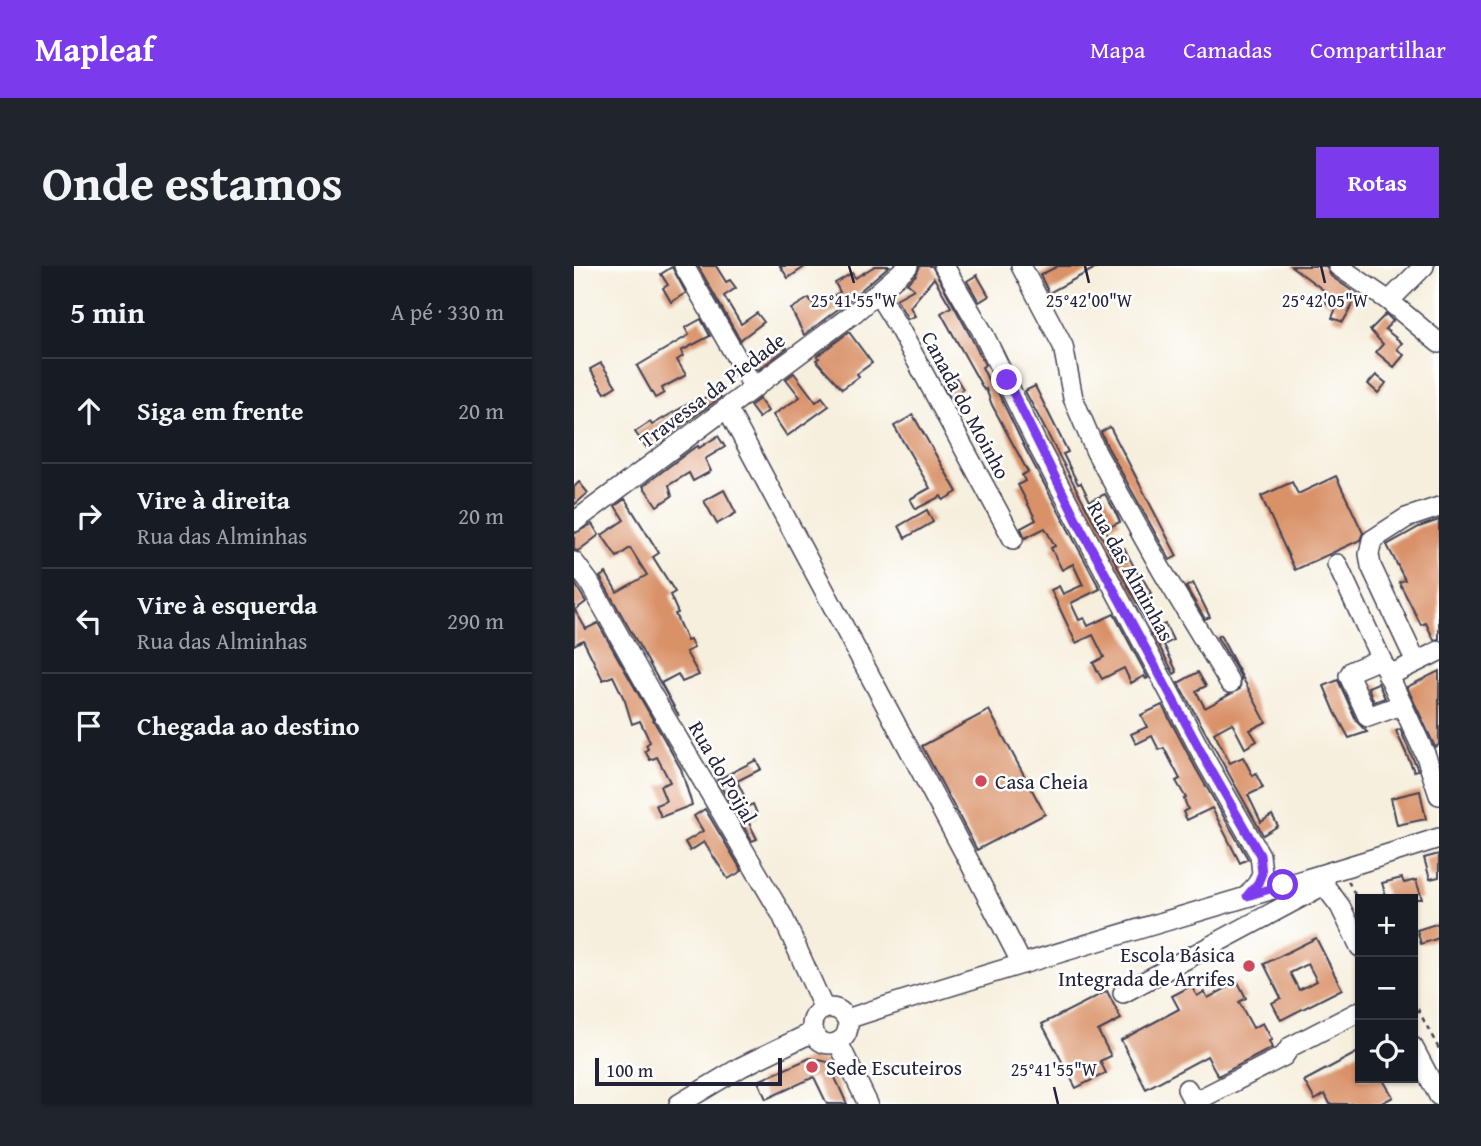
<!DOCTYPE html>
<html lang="pt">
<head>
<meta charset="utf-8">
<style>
	:root { --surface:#171b24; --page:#20242c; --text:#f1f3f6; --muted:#9ea1a6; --line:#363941; --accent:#7c3aed }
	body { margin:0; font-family:"Gentium Book Plus",serif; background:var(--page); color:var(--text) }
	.controls { position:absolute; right:21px; bottom:21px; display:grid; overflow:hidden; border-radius:0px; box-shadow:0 2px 5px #0004 }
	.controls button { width:63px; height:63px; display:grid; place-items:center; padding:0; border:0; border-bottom:2px solid var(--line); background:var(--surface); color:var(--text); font:35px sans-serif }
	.scale { position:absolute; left:21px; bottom:18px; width:187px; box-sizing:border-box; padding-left:7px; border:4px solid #22223b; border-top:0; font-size:19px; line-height:24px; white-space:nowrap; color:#22223b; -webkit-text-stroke:5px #fff; paint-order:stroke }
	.stop { position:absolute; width:21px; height:21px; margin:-16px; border:5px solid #7c3aed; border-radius:50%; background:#fff }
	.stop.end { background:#7c3aed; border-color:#fff; box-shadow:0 2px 7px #0008 }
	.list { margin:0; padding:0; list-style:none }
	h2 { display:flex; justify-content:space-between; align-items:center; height:91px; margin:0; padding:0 28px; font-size:30px }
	h2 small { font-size:23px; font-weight:400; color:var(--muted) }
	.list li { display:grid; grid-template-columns:46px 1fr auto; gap:21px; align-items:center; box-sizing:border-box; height:105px; padding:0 28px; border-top:2px solid var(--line) }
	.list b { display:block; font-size:26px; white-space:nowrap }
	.list p { margin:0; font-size:23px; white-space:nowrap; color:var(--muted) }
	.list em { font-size:23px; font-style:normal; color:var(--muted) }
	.icon { flex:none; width:38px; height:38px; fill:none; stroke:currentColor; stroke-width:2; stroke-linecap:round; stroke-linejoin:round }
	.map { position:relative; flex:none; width:865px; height:838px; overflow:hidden; border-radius:0px }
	header { display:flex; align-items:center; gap:42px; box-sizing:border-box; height:98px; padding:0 35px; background:var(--accent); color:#fff }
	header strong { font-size:33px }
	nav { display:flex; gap:38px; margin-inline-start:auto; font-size:24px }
	.intro { display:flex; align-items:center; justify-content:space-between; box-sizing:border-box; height:168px; padding:0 42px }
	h1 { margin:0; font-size:49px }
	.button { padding:18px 32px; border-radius:0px; background:var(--accent); color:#fff; font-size:24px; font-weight:700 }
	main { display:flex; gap:42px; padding:0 42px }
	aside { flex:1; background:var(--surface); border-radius:0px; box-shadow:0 2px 5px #0004 }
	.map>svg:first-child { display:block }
</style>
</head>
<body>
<header>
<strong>Mapleaf</strong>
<nav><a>Mapa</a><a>Camadas</a><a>Compartilhar</a></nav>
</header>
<div class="intro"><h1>Onde estamos</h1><a class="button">Rotas</a></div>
<main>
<aside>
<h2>5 min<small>A pé · 330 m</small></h2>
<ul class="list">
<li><svg class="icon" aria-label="ahead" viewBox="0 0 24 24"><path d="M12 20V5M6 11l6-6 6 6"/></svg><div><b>Siga em frente</b></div><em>20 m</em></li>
<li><svg class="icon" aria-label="right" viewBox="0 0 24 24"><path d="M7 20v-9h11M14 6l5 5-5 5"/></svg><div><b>Vire à direita</b><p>Rua das Alminhas</p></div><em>20 m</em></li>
<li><svg class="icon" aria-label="left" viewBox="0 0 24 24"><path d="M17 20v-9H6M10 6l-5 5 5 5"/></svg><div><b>Vire à esquerda</b><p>Rua das Alminhas</p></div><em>290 m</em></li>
<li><svg class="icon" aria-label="arrive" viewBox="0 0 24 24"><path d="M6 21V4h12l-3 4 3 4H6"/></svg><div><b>Chegada ao destino</b></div></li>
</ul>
</aside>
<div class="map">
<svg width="865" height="838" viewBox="0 0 865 838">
	<rect width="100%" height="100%" fill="#fff"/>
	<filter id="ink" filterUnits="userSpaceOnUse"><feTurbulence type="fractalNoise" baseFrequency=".0143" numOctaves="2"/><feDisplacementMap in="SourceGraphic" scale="14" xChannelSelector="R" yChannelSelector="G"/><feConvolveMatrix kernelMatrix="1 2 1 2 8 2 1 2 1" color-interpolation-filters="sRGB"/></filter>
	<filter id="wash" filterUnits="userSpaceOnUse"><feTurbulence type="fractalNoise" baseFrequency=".00686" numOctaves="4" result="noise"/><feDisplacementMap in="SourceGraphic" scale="28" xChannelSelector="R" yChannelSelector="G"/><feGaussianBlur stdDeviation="1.57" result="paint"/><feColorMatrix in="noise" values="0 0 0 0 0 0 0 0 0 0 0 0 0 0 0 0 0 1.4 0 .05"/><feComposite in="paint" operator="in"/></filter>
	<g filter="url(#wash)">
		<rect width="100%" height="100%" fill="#f6efdd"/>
		<g id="blocks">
			<g fill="#d99168" fill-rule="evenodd">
				<polygon points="124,0 142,0 152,16 156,14 162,22 150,30 167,58 183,47 190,56 166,74"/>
				<polygon points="206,0 232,0 214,12"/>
				<polygon points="301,0 315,0 272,37 230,69 217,43 235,32 241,41 266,26 261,17 278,7 281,12"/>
				<polygon points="346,0 358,0 397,71 411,99 408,101 416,118 419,116 451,182 526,323 497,337 505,354 510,352 514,360 540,348 574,412 572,413 570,410 557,417 550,402 528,413 519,397 530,391 519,369 502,377 477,324 485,320 489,328 509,319 499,298 488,304 477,282 481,280 471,262 451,272 447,262 462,254 444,219 451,215 448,209 454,206 418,139 412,123 410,124 367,47 377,41 360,12 336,41 341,50 334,53 322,33 340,23 333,17 342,9"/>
				<polygon points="484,0 525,0 475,27 466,9"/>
				<polygon points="717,0 752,0 757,10 784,29 769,56 758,52 762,42 747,34 752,26"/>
				<polygon points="98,1 112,27 97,36 89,22 94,19 87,8"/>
				<polygon points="403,9 415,30 405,36 393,15"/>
				<polygon points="812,48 819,55 811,63 828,77 823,83 830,89 820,101 802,86 809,78 796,64"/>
				<polygon points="127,53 136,70 107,85 109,90 103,94 112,109 88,122 90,127 81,132 63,100 115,69 111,62"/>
				<polygon points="275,66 298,97 283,108 285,111 268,123 242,94 245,92 243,90"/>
				<polygon points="210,77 213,82 184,104 180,98"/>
				<polygon points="27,97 42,120 31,127 16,103"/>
				<polygon points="220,107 242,136 248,131 255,140 213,170 199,149 226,131 212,113"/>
				<polygon points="802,109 812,117 804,127 794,118"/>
				<polygon points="382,112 389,123 376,132 370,120"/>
				<polygon points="461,120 494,186 489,188 504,218 507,217 516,235 531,228 543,249 546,256 531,263 543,285 550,282 566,312 568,311 577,327 566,333 582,362 591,358 599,374 590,379 603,406 600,408 451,125"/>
				<polygon points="142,124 147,131 77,182 73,182 61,166 76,156 78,159 124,132 126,135"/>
				<polygon points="185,133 194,145 185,152 176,140"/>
				<polygon points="339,149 383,226 369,234 367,230 342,243 336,233 356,222 320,160"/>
				<polygon points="536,161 603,290 596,294 533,180 527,166"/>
				<polygon points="144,170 151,181 131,193 137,205 119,215 115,207 95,219 98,230 83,240 69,220 117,184 124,180 125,182"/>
				<polygon points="762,210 789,267 786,274 721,304 687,230 718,216 724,228"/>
				<polygon points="5,216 14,227 0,239 0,221"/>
				<polygon points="150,224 162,247 143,258 130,235"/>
				<polygon points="51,233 85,287 79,291 101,326 96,329 104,347 101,348 113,375 116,374 120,382 112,386 125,409 108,416 104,408 87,417 105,450 26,311 32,307 43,326 73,309 56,282 43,291 28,269 50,254 41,240"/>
				<polygon points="353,244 359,256 331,272 325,260"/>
				<polygon points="865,254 865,373 860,374 852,357 847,359 825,316 831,314 813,279 845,261"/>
				<polygon points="18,258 25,269 4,285 0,284 0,268"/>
				<polygon points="0,316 12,336 1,344 12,363 24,357 107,503 118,539 87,551 82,539 92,535 86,520 96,516 83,491 76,494 71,485 74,483 72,479 76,476 66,455 58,458 51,435 39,410 29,414 9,374 0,379"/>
				<polygon points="619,317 636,351 631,353 612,321"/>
				<polygon points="646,369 692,456 676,464 683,475 671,482 658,457 640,467 656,497 669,491 679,510 682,508 689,522 674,529 687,556 698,549 704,560 689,569 604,417 624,406 632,420 622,425 631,442 666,423 667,411 643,371"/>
				<polygon points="865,405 865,479 861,481 833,421"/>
				<polygon points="764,414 783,456 793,466 775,472 761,446 750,420"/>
				<polygon points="804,417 811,432 800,436 794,421"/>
				<polygon points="588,439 621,501 674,593 666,597 638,542 613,554 609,546 614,543 610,533 612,532 602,515 606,513 590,482 585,484 578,470 562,478 557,468 573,461 567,449"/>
				<polygon points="415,444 471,548 403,584 348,480"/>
				<polygon points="826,463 844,504 840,505 822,465"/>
				<polygon points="182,494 187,503 163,515 175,540 179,538 184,550 174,555 183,573 178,575 143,514"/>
				<polygon points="846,525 852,553 823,559 817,532"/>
				<polygon points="131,543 168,605 154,613 130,576 116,585 111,576 129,565 120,550"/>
				<polygon points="865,588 865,611 856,613 850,592"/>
				<polygon points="828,612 830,617 842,614 848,633 813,633 808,617"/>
				<polygon points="865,657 865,672 847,678 843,664"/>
				<path d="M 742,672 L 768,723 L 707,754 L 698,737 L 707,732 L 690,698 ZM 734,698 L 743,715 L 725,724 L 716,707 Z"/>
				<polygon points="664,716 672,732 665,736 679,762 689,757 698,774 695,775 698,782 644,810 633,790 572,823 547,774 605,743 598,730 617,720 623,730 630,726 634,732"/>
				<polygon points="533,725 547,753 524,765 537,790 526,795 532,807 502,822 468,758"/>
				<polygon points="786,785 786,812 808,812 819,831 806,838 756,838 751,828 741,834 730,815"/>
				<polygon points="236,792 254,796 273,838 253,838 240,811 192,833 184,815"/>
			</g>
		</g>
	</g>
	<g filter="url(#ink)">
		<use href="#blocks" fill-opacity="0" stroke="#424153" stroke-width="2"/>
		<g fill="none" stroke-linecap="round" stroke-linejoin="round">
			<defs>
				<g id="minor">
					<polyline points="110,0 180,122"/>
					<polyline points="370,0 408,65 462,176 632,495 686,589 688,607 684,617 673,630"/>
					<polyline points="447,0 489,80 499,132 522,186 587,303 656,417"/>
					<polyline points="764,0 815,35 865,77"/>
					<polyline points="304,28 326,64 439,273"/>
					<polyline points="815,35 850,0"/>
					<polyline points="153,142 397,599 448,698"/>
					<polyline points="0,256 280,47 334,0"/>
					<polyline points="0,296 15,316 77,427 208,649 250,743"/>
					<polyline points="763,298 852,490 865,529"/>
					<polyline points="806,393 778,405 775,410 794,451 827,439"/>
					<polyline points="842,396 797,300 795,288 798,274 832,252 865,241"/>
					<polyline points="814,410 865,385"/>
					<polyline points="750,619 766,640 786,681"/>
					<polyline points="549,727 750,619 752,611"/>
					<circle cx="256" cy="760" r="18"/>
					<path d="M 273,753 C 469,688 669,635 865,572"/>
					<polyline points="264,776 294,838"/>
					<polyline points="839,781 865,830"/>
					<polyline points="613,823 620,836 710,790 716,781 786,745"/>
					<polyline points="105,838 167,801 239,766"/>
				</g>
			</defs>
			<use href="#minor" stroke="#424153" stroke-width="22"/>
			<g stroke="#424153" stroke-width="2.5" stroke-dasharray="5 5" stroke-linecap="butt">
				<polyline points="774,615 786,638"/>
				<polyline points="839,734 865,783"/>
			</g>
			<use href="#minor" stroke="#fff" stroke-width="19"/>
		</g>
	</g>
	<g fill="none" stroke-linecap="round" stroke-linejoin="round" filter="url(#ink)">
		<polyline stroke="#7c3aed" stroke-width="9" points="433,114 502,253 632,495 686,589 688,607 684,617 673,630 709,619"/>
	</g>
	<path fill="none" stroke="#22223b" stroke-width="2.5" d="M 275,0 L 280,17M 511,0 L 515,17M 747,0 L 751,17M 480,821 L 484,838"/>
	<g fill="#d1495b" stroke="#fff" stroke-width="2.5">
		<circle cx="407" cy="515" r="7"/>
		<circle cx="675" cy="700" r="7"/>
		<circle cx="238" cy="801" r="7"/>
	</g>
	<g text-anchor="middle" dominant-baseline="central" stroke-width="5" stroke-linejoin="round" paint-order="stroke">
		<g font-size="21" fill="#22223b" stroke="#fff">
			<text transform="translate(138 124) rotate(-37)">Travessa da Piedade</text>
			<text transform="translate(392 139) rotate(62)">Canada do Moinho</text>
			<text transform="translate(557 305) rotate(61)">Rua das Alminhas</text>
			<text transform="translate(149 506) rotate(60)">Rua do Poijal</text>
		</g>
		<g font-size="21" fill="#22223b" stroke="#fff" text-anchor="start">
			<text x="421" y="515">Casa Cheia</text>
			<text x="661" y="688" text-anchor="end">Escola Básica<tspan x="661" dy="24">Integrada de Arrifes</tspan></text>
			<text x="252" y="801">Sede Escuteiros</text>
		</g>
	</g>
	<g font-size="18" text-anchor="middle" fill="#22223b" stroke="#fff" stroke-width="5" stroke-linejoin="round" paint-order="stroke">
		<text x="280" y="41">25°41'55"W</text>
		<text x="515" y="41">25°42'00"W</text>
		<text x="751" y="41">25°42'05"W</text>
		<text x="480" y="810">25°41'55"W</text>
	</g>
</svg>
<div class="controls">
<button>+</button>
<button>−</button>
<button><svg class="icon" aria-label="locate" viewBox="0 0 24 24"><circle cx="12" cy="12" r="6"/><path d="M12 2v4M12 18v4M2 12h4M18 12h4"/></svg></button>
</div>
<div class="scale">100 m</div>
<div class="stop" style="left:709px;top:619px"></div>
<div class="stop end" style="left:433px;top:114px"></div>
</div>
</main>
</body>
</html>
